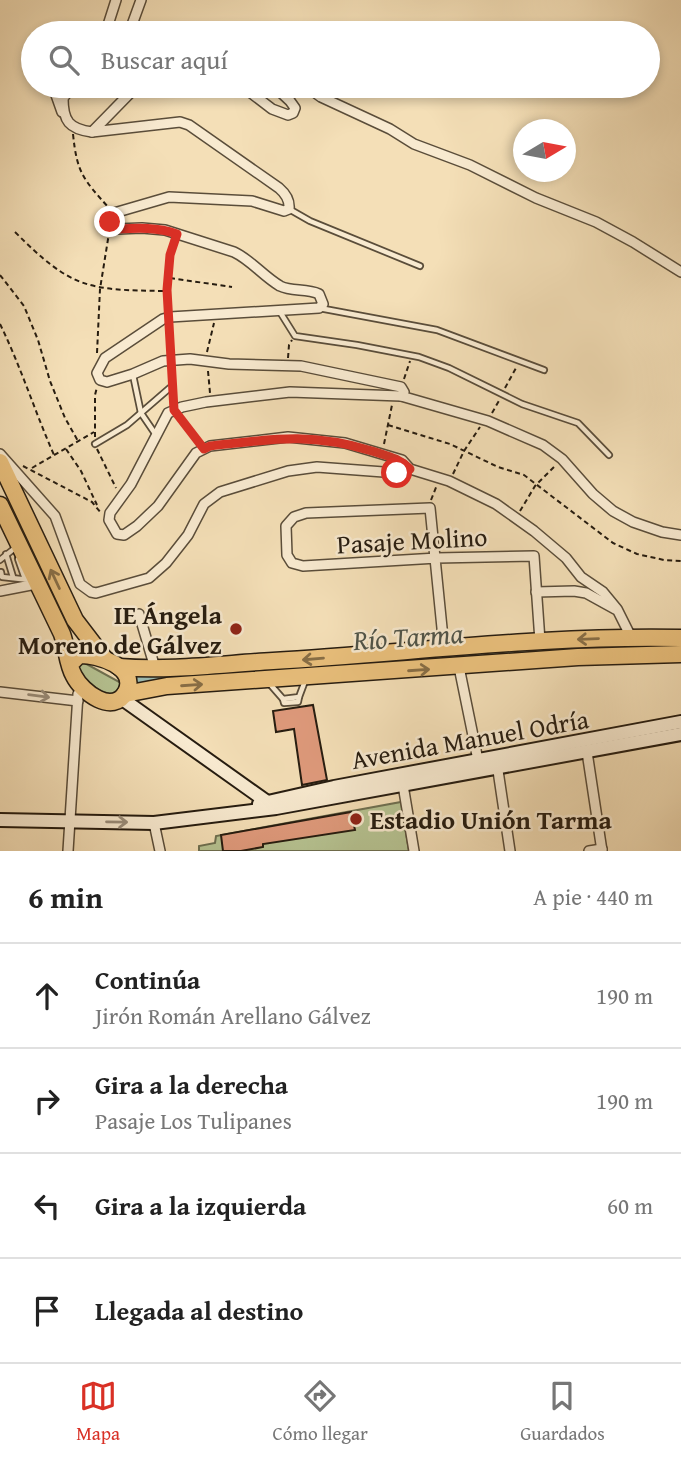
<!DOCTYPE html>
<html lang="es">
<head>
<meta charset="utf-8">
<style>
	:root { --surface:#fff; --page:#f2f2f2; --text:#222; --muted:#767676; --line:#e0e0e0; --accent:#d93025 }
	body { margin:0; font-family:"Gentium Book Plus",serif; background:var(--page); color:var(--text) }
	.compass { position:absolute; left:513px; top:119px; width:63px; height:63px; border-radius:50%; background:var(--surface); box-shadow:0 4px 10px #0003; rotate:80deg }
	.stop { position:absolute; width:21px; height:21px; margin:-16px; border:5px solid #d93025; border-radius:50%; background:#fff }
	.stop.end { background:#d93025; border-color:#fff; box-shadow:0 2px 7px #0008 }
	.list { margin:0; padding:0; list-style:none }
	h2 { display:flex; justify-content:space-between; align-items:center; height:91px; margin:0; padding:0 28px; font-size:30px }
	h2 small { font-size:23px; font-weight:400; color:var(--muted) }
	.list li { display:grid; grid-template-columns:46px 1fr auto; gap:21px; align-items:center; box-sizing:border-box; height:105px; padding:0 28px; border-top:2px solid var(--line) }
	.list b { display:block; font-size:26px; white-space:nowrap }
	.list p { margin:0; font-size:23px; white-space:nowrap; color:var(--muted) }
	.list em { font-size:23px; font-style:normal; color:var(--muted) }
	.icon { flex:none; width:38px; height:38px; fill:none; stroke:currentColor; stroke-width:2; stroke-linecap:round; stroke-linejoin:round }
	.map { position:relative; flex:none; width:681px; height:851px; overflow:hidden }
	.search { position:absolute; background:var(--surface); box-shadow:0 4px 10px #0003; left:21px; right:21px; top:21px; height:77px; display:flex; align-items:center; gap:18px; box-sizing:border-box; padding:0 24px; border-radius:38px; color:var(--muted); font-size:26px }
	.sheet { height:511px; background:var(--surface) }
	nav { display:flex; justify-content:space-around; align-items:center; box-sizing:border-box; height:98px; border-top:2px solid var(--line); background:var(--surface); font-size:19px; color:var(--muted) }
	nav a { display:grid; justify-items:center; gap:4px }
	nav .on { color:var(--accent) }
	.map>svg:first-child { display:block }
</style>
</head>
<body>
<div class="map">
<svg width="681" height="851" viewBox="0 0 681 851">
	<rect width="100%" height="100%" fill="#f4dfb7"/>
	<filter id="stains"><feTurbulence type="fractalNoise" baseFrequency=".00286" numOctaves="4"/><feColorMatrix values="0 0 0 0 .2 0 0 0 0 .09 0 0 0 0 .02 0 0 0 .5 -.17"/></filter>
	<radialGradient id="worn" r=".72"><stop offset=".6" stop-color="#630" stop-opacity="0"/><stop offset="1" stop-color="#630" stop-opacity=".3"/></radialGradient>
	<g fill="#b6c392" stroke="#6e7051" stroke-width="2">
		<path d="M 81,661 L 123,684 L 116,694 C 100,695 86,681 76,670 Z"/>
		<polygon points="401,802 409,851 199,851 199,846 215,843 216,836"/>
	</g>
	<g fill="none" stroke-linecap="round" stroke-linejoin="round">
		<g stroke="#9cbcb3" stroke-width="14">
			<polyline points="385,663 576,649 681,646"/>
			<polyline points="139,676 151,679 190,677"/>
		</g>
	</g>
	<g fill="#df9a7c" stroke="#261c10" stroke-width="2">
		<polygon points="313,705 327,780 302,785 294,729 276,732 273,711"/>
		<polygon points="351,812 355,830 263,844 263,847 241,851 223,851 221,835"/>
	</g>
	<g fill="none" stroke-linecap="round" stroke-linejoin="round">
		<defs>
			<g id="lane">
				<polyline points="289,209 310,221 420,266"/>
				<polyline points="319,308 437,330 544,370"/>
				<polyline points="280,312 295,336 357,345 419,357 449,368 522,404 578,423 609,455"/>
				<polyline points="133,375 141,413 156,435"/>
				<polyline points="95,444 127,425 172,386"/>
				<polyline points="6,554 13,577"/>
				<polyline points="18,559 25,579"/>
				<polyline points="0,560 15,548"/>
				<polyline points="1,572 2,577 30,580"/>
				<polyline points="269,683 283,699 299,697 305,681"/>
				<polyline points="283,699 284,703 298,702 299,697"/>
			</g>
			<g id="street">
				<polyline points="102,33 108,25 116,0"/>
				<polyline points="129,33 141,0"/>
				<polyline points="59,86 56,95 62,112"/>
				<path d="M 73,86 L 63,98 C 63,121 69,129 92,132 L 180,122 L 189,125 L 279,188 C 286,194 290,200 289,209 L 284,211 L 252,201 L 169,197 L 114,213 L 110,217 L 113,227 L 117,229 L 142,228 L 165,230 L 234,252 C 251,260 263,276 280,286 C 292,292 306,288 319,294 L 323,304 L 319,308 L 170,317 L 163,319 L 105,358 L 97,373 L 100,380 L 107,382 L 133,374 L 163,361 L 190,359 L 229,364 L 301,366 L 401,387 L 404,392 L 401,396"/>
				<polyline points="242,86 272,109 288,115 293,113 295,108 290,101 274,86"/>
				<polyline points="306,86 321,97 390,129 414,144 470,165 536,198 596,222 633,242 681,272"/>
				<polyline points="92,132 137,86"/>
				<polyline points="0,454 55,516 80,584 91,592 96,593 149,578 166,563 188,535 204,504 220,492 288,471 317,467 397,473 410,469"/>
				<polyline points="0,591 36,584"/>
				<polyline points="536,592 574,591 586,593 615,609"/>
				<polyline points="139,614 155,668"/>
				<polyline points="631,637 617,609 603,592 581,577 566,558 534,531 496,504 449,481 410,469 402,460 345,443 288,437 210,446 196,453 158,506 137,526 124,535 117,534 109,520 110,513 131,484 168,413 182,407 206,402 290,392 401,396 488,421 543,445 562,459 593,494 613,511 633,522 662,532 681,535"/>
				<polyline points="444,648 430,508 306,513 294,517 286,526 287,555 292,563 303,566 437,558 534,556 540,641"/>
				<polyline points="459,667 479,765"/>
				<polyline points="0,692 78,701"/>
				<polyline points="587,752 602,851"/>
				<polyline points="497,764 510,851"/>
				<polyline points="403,785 414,851"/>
				<polyline points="154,823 160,851"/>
				<polyline points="68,851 78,694 82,688"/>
				<polyline points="589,851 602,849"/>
			</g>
			<g id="secondary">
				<polyline points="121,698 270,804"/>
				<polyline points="259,804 334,787 681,722"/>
				<polyline points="0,820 154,823 276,808 681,734"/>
			</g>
			<g id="highway">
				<polyline points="0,462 75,620 104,658"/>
				<path d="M 0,505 L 62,634 C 67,648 67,664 74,676 C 82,692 113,716 126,692 C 139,667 97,654 79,655 L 70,664"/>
				<path d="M 119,667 C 170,671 222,664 273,661 C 409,653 545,635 681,638"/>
				<polyline points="125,694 167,686 578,657 681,654"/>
			</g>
		</defs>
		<use href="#lane" stroke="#5a4d3a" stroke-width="8"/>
		<use href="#street" stroke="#5a4d3a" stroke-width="12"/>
		<use href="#secondary" stroke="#261c10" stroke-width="16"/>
		<use href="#highway" stroke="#261c10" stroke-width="19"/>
		<g stroke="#261c10" stroke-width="2" stroke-dasharray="5 3.5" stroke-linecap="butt">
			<path d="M 73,134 C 77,173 83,179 109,208"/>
			<path d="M 15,232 C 72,289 87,290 166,291"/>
			<polyline points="0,275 24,306 38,340 50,381 65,418 78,441"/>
			<polyline points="170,278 232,287"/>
			<path d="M 169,309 C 167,286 168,263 175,242"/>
			<path d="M 0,324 C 21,367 35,412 54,455"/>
			<polyline points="170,325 171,351"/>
			<polyline points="207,352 214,323"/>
			<polyline points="97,353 100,289 109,233"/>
			<polyline points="288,358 289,345 292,340"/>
			<polyline points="208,371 210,393"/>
			<polyline points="404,379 410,361"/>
			<polyline points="505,388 516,368"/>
			<polyline points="492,413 500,399"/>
			<polyline points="180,417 198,441"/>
			<polyline points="388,425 450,444 498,467 524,475 613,543 637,554 664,560 681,561"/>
			<polyline points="95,437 95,395 97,387"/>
			<polyline points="384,444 392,405"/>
			<polyline points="66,449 81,471 97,505"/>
			<polyline points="97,449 116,488"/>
			<polyline points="23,466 92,502 101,513"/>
			<polyline points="32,468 94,432"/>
			<polyline points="453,474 464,451 480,427"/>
			<polyline points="431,500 437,485"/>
			<polyline points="520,511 535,486 555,466"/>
		</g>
		<use href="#lane" stroke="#f8ead0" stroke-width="4.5"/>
		<use href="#street" stroke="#f8ead0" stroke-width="9"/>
		<use href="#secondary" stroke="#f8ead0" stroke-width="12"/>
		<use href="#highway" stroke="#eac07c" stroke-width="16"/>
	</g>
	<defs><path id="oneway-shaft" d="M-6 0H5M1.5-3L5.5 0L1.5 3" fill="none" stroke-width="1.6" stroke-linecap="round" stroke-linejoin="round" transform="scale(1.75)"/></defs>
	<g stroke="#886e46">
		<use href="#oneway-shaft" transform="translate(55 579) rotate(-115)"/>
		<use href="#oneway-shaft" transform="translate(588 639) rotate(178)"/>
		<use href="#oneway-shaft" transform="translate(313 659) rotate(175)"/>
		<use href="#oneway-shaft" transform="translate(419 670) rotate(-4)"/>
		<use href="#oneway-shaft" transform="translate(192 685) rotate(-4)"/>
	</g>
	<g stroke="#9a8d7a">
		<use href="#oneway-shaft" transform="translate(39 696) rotate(7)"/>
		<use href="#oneway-shaft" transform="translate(117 822) rotate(1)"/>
	</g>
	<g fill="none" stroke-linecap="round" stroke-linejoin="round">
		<path stroke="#d93025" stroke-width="9" d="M 110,222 L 117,229 C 138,228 157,227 177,234 L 170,255 L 167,290 L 174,410 L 204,449 L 210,446 C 272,439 310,432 372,451 C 387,456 399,458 410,469 L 397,473"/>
	</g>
	<g fill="#8f2418" stroke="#f8ead0" stroke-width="2.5">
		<circle cx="236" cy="629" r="7"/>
		<circle cx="356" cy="819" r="7"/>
	</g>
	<g text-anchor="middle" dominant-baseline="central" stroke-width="5" stroke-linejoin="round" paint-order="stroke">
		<g font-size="26" fill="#261c10" stroke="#f8ead0">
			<text transform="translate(412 540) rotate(-3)">Pasaje Molino</text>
			<text transform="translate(470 739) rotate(-10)">Avenida Manuel Odría</text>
		</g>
		<g font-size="26" font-weight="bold" fill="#261c10" stroke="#f8ead0" text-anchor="end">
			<text x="222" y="614">IE Ángela<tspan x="222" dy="30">Moreno de Gálvez</tspan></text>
			<text x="370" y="819" text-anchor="start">Estadio Unión Tarma</text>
		</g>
		<g font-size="28" font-style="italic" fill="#4f5449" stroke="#f8ead0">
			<text transform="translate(408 636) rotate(-4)">Río Tarma</text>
		</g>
	</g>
	<rect width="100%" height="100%" filter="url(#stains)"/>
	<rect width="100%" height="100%" fill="url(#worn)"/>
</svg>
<svg class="compass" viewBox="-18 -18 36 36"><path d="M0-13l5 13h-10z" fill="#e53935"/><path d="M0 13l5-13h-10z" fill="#767676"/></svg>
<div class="stop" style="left:397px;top:473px"></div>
<div class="stop end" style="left:110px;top:222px"></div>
<div class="search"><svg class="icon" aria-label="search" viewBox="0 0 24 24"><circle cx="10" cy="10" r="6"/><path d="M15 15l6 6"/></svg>Buscar aquí</div>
</div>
<section class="sheet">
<h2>6 min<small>A pie · 440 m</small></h2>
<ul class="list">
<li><svg class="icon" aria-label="ahead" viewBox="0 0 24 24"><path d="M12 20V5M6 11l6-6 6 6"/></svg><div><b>Continúa</b><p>Jirón Román Arellano Gálvez</p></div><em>190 m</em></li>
<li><svg class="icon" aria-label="right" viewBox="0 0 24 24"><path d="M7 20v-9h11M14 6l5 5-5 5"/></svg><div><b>Gira a la derecha</b><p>Pasaje Los Tulipanes</p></div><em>190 m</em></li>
<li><svg class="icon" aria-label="left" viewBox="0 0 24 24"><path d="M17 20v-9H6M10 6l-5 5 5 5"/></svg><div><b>Gira a la izquierda</b></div><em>60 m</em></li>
<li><svg class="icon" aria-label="arrive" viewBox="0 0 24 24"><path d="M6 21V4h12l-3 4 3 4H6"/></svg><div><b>Llegada al destino</b></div></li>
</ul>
</section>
<nav>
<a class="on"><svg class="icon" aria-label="map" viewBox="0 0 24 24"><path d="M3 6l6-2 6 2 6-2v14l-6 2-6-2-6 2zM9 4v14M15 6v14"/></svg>Mapa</a>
<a><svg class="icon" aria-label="directions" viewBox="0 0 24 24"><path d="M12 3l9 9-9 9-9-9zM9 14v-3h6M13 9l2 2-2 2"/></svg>Cómo llegar</a>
<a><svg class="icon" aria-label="saved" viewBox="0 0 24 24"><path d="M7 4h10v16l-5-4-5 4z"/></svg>Guardados</a>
</nav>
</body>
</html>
